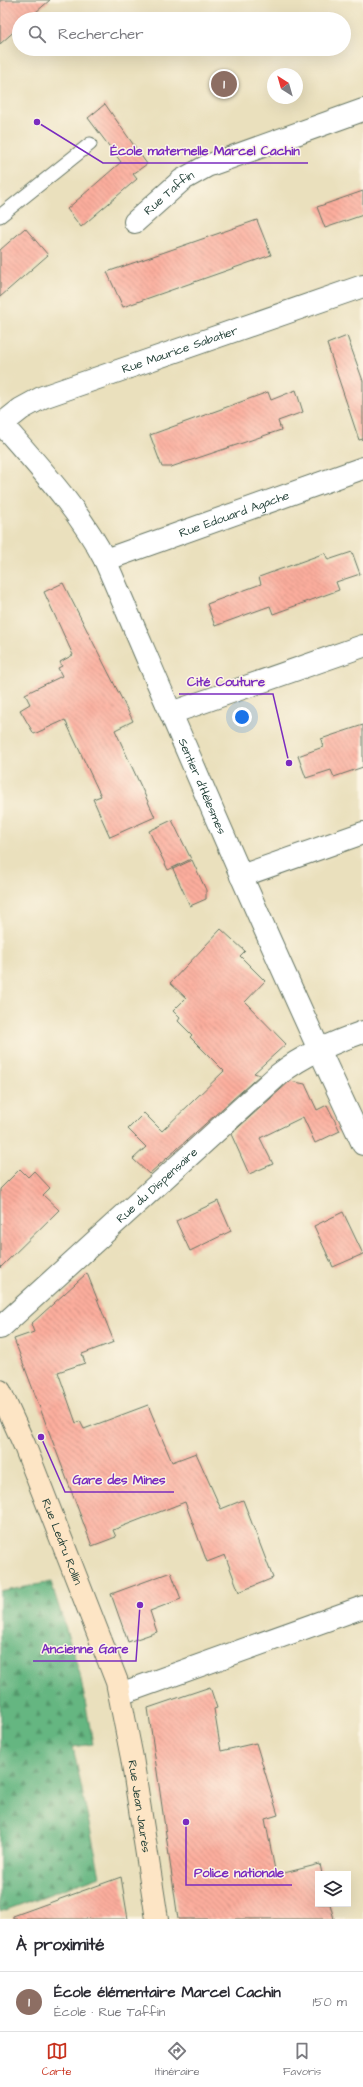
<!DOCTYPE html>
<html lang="fr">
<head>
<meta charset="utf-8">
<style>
	:root { --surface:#fff; --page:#f2f2f3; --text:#2b2b33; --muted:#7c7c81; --line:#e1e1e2; --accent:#c8321e }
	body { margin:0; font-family:"Architects Daughter",sans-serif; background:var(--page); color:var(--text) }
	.controls { position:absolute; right:12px; bottom:12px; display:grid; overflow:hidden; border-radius:0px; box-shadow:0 4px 16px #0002 }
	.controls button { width:36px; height:36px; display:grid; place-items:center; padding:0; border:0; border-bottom:1px solid var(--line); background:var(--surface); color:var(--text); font:20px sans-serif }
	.compass { position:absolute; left:267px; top:68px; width:36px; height:36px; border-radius:50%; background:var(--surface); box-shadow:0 4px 16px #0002; rotate:323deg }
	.you { position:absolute; left:242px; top:717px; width:14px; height:14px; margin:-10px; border:3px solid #fff; border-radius:50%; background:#1a73e8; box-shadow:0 0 0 6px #1a73e833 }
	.badge { display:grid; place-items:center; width:26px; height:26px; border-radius:50%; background:var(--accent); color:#fff; font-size:13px; font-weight:700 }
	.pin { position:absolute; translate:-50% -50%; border:2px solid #fff; box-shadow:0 1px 4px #0006 }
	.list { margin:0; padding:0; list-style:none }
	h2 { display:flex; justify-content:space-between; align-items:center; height:52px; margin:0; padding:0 16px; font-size:17px }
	h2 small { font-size:13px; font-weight:400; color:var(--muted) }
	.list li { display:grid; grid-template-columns:26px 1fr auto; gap:12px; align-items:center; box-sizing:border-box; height:60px; padding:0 16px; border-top:1px solid var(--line) }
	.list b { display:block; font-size:15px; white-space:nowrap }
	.list p { margin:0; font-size:13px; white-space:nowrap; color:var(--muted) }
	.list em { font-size:13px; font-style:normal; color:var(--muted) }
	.icon { flex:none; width:22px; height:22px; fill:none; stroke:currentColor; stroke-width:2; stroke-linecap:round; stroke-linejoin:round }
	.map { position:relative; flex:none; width:363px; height:1919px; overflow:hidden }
	.search { position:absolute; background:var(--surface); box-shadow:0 4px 16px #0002; left:12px; right:12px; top:12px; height:44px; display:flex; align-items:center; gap:10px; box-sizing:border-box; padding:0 14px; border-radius:22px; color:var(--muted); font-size:15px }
	.sheet { height:112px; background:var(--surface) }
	nav { display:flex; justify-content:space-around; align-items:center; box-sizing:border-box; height:56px; border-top:1px solid var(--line); background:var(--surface); font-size:11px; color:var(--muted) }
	nav a { display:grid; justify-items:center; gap:2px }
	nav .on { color:var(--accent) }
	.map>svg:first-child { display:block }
</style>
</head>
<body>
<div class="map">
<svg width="363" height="1919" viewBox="0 0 363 1919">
	<defs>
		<pattern id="forest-firs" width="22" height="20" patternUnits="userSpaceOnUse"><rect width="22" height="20" fill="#65b681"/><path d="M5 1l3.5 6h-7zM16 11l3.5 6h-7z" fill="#53956a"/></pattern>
		<pattern id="building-back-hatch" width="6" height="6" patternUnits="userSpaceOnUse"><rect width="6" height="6" fill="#fcad9d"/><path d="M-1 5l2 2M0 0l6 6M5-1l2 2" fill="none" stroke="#cb8e81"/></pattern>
	</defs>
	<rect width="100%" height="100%" fill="#fcf5e5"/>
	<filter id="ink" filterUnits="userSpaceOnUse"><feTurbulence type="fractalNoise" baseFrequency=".025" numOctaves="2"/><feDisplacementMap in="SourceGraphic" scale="8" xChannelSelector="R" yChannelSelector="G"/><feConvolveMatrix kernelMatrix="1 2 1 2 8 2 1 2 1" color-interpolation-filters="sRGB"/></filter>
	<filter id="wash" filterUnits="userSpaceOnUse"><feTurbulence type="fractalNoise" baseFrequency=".012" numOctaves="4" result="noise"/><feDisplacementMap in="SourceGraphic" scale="16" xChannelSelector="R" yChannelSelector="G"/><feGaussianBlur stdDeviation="0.9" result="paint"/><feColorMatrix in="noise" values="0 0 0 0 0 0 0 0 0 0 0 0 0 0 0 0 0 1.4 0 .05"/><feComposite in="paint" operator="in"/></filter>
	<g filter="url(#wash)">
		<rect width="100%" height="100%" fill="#eae0bd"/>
		<polygon fill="url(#forest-firs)" stroke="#427a5a" points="51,1582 80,1674 93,1744 73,1747 100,1876 0,1912 0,1592"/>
		<g id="blocks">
			<g fill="url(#building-back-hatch)">
				<polygon points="0,0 50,0 28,19 19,19 19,27 0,44"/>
				<polygon points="105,104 147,164 133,174 137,179 81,227 67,209 121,162 88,118"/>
				<polygon points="363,191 363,215 325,228 317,207"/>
				<polygon points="257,220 271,255 123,307 107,272"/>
				<polygon points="25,228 48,255 0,297 0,250"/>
				<polygon points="347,336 363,381 363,439 359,440 327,344"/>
				<polygon points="296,390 303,412 278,421 281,430 171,467 162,467 150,435 268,392 271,400"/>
				<polygon points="352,552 360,574 336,582 339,590 273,614 270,606 215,626 207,604 261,584 259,577 325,553 328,560"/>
				<polygon points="63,583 133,721 115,730 155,817 110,837 93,799 101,796 65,720 34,734 20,710 30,704 25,694 62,676 58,668 62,666 60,662 73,655 44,592"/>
				<polygon points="363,725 363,767 334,777 331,770 306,778 298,756 323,747 321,739"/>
				<polygon points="172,820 191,859 168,870 149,831"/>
				<polygon points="192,860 206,890 206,899 190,906 173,869"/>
				<polygon points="221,929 245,951 240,956 265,981 245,1002 286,1044 254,1073 260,1075 149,1174 133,1159 146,1147 128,1129 144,1113 162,1131 224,1071 190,1037 192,1035 178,1021 180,1018 173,1011 186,998 170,983"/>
				<polygon points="290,1081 305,1084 317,1110 327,1105 340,1131 315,1143 303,1117 260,1138 273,1164 249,1174 231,1134"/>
				<polygon points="20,1169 28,1177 34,1171 50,1188 43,1195 59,1210 0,1268 0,1189"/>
				<polygon points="218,1201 231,1231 190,1251 176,1221"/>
				<polygon points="343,1212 363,1254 333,1267 314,1226"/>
				<polygon points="87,1273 114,1342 82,1354 85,1363 58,1372 76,1423 80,1421 84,1429 148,1405 172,1462 196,1453 221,1509 243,1500 273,1578 239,1592 225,1555 207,1562 185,1502 113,1530 116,1537 92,1546 14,1339 34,1332 31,1324"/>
				<polygon points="171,1572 181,1599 150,1611 157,1632 128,1642 111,1594"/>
				<polygon points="210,1687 217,1708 214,1709 221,1751 256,1743 278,1815 265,1819 276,1875 320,1864 322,1874 318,1874 318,1904 330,1904 334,1919 178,1919 148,1708"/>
				<polygon points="121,1877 128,1919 13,1919 13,1916"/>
			</g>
		</g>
	</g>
	<g filter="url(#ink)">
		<use href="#blocks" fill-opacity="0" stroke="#667664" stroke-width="1"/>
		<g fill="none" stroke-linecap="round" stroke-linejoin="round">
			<defs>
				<polyline id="lane" points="0,216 90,144"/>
				<g id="street">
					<path id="s1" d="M 135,222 L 182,180 L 207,166 L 363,110"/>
					<path id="s2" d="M 0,422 C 38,466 78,508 105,560 C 189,755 272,952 363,1144"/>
					<path id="s3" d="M 2,424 L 21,409 L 43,397 L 363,286"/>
					<path id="s4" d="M 105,560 L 363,468"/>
					<polyline points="171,713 363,646"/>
					<polyline points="241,876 363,833"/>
					<path id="s5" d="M 0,1328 L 278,1075 C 303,1055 332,1043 363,1032"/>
					<polyline points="120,1694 363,1607"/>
				</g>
				<g id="secondary">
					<path id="s6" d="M 0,1391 L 24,1444 L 117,1682 L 132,1758 L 157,1919"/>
				</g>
			</defs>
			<use href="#lane" stroke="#667664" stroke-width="15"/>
			<use href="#street" stroke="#667664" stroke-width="24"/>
			<use href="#secondary" stroke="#667664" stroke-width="24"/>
			<use href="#lane" stroke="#fff" stroke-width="13"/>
			<use href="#street" stroke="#fff" stroke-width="22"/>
			<use href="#secondary" stroke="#fde5c5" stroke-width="22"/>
		</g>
	</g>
	<g text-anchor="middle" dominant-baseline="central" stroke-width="3" stroke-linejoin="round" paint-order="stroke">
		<g font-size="12" fill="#1f3d34" stroke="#fcf5e5">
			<text stroke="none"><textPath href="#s1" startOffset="45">Rue Taffin</textPath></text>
			<text stroke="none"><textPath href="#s3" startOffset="194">Rue Maurice Sabatier</textPath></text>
			<text stroke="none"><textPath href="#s4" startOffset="137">Rue Edouard Agache</textPath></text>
			<text stroke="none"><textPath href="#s2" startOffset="420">Sentier d'Hélesmes</textPath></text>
			<text stroke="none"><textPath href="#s5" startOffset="212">Rue du Dispensaire</textPath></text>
			<text stroke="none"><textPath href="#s6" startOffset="163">Rue Ledru Rollin</textPath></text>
			<text stroke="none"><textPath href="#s6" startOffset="440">Rue Jean Jaurès</textPath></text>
		</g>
	</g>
	<path fill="none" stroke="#7b2cbf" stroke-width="1.5" d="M37 122L103 163H308M289 763L273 694H179M41 1437L65 1492H174M140 1605L136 1661H33M186 1822L186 1885H292"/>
	<g fill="#7b2cbf" stroke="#fcf5e5" stroke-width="1.5">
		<circle cx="37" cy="122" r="4"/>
		<circle cx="289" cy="763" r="4"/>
		<circle cx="41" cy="1437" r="4"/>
		<circle cx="140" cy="1605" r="4"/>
		<circle cx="186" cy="1822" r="4"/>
	</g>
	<g font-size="13" text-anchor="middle" font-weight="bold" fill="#7b2cbf" stroke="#fcf5e5" stroke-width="3" stroke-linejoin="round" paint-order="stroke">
		<text x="205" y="155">École maternelle Marcel Cachin</text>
		<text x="226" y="686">Cité Couture</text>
		<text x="119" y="1484">Gare des Mines</text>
		<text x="85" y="1653">Ancienne Gare</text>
		<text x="239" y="1877">Police nationale</text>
	</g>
</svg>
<div class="controls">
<button><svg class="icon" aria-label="layers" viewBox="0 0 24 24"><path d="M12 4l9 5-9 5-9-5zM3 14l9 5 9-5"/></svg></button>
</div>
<svg class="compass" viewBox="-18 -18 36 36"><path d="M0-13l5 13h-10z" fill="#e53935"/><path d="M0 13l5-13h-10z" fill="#7c7c81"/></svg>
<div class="you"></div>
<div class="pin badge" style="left:224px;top:84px;background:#8d6e63">1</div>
<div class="search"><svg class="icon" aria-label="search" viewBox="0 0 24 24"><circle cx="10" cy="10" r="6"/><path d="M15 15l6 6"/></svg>Rechercher</div>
</div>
<section class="sheet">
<h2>À proximité<small></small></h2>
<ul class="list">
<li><span class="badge" style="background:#8d6e63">1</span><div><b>École élémentaire Marcel Cachin</b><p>École · Rue Taffin</p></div><em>150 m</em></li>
</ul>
</section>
<nav>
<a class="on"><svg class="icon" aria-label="map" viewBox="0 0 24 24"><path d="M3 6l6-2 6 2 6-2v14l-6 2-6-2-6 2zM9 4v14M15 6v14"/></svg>Carte</a>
<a><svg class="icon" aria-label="directions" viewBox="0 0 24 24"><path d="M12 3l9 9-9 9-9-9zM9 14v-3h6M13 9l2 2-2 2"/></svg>Itinéraire</a>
<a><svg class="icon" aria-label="saved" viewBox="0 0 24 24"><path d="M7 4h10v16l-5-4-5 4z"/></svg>Favoris</a>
</nav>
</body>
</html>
